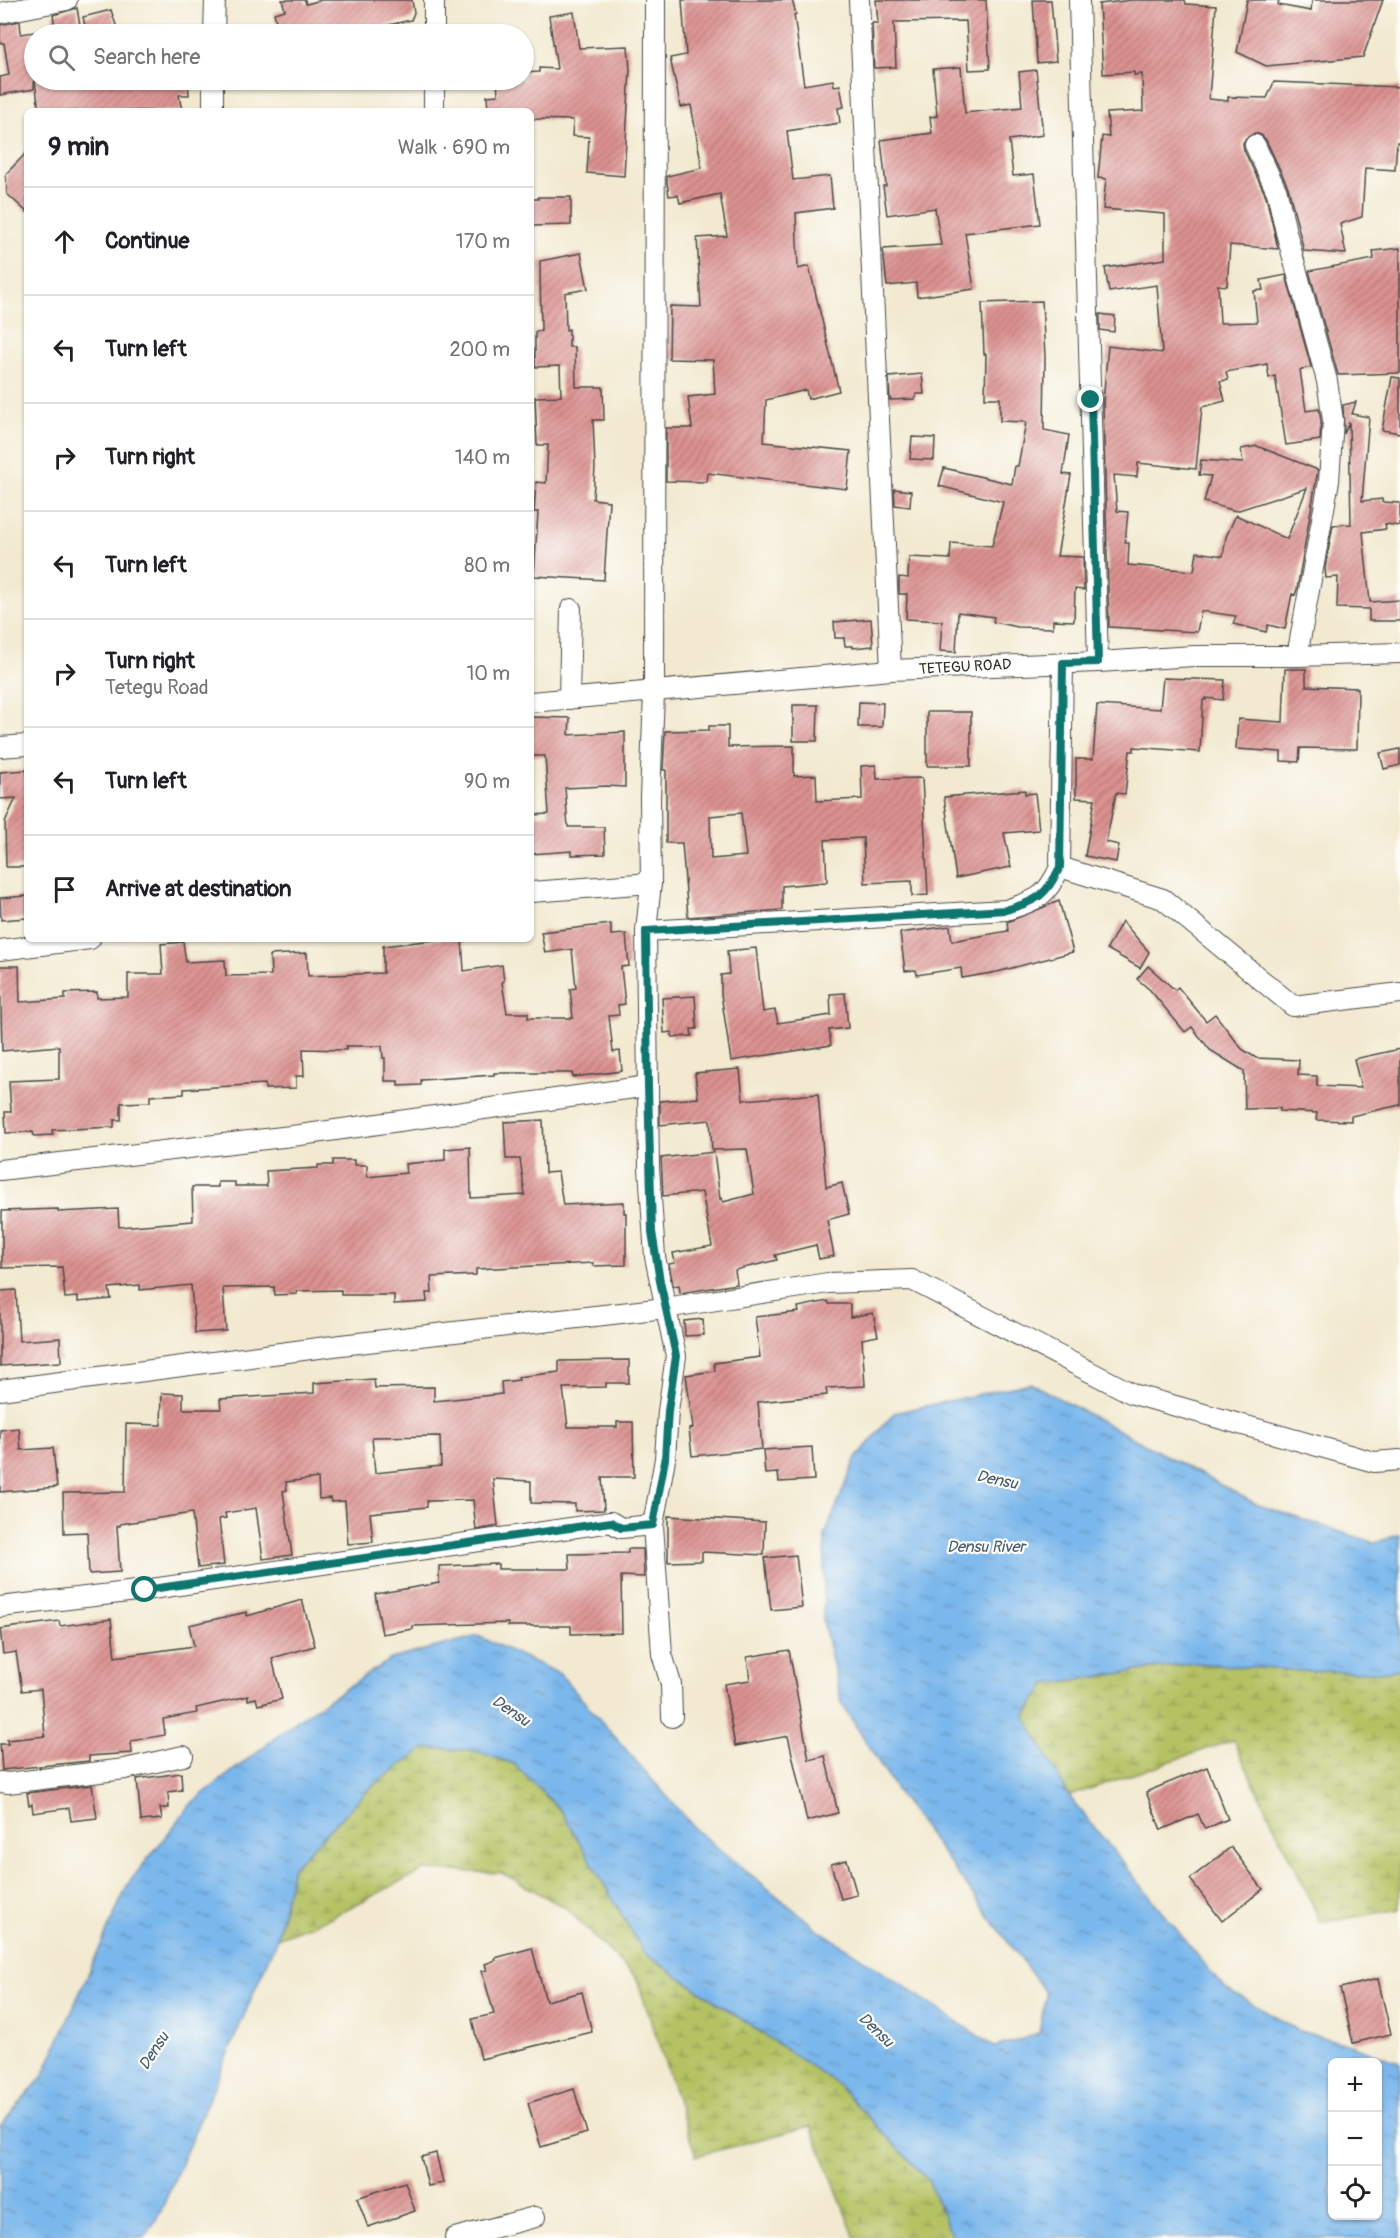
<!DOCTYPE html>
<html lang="en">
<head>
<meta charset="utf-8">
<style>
	:root { --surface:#fff; --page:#f6f6f6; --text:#202124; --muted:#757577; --line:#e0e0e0 }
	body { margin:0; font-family:Pangolin,sans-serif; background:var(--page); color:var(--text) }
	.controls { position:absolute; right:18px; bottom:18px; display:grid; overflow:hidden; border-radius:9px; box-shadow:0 2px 4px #0004 }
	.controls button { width:54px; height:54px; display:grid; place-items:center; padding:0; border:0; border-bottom:2px solid var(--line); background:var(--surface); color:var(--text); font:30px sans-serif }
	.stop { position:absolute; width:18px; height:18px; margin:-14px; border:4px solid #0f766e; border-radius:50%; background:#fff }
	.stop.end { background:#0f766e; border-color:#fff; box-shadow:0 2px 6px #0008 }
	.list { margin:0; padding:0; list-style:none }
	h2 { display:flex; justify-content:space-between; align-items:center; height:78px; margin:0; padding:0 24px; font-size:26px }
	h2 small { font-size:20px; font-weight:400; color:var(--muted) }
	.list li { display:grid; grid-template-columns:39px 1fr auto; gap:18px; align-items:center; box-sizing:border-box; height:108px; padding:0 24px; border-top:2px solid var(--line) }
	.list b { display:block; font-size:22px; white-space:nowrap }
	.list p { margin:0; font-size:20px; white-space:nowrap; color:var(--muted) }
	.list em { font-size:20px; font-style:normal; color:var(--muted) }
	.icon { flex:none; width:33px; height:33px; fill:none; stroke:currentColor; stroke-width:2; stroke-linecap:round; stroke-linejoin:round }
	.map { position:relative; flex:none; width:1400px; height:2238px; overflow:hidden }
	.search { position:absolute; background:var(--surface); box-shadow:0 2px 4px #0004; left:24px; top:24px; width:510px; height:66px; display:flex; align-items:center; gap:15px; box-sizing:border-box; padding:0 21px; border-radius:33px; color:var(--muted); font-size:22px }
	.panel { position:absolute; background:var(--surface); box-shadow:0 2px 4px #0004; left:24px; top:108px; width:510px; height:834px; border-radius:9px }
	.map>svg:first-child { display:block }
</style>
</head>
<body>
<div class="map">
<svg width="1400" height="2238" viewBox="0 0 1400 2238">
	<defs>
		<pattern id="wetland-marsh" width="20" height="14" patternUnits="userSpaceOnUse" patternTransform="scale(1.5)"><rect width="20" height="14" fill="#b5c264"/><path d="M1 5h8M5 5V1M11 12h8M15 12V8" fill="none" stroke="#939e53"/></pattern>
		<pattern id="water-ripples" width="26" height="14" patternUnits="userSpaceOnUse" patternTransform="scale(1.5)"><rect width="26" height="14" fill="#7ab7ec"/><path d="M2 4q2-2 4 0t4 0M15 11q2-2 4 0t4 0" fill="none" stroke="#6495bf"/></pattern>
		<pattern id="building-hatch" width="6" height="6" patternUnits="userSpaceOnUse" patternTransform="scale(1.5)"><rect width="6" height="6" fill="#dc9291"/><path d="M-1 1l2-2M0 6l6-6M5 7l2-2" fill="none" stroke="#b37777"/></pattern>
	</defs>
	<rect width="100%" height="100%" fill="#fdfcf7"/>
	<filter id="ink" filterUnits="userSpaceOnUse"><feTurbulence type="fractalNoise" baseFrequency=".0167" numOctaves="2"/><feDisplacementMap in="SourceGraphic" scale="12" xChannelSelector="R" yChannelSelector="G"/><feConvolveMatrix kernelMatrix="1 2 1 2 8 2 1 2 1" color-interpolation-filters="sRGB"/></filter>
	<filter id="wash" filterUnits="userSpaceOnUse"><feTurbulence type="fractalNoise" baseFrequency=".008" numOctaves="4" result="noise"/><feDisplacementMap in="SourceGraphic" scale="24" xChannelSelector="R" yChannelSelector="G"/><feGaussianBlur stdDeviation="1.35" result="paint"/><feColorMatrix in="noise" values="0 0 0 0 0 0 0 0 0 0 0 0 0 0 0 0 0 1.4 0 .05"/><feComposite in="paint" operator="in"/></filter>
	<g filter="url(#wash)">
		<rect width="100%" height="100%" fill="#f2e9d0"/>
		<g fill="url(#wetland-marsh)" stroke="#707648" stroke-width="1.5">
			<polygon points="1194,1663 1302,1671 1379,1672 1400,1669 1400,1909 1321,1923 1233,1740 1069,1796 1025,1716 1046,1684"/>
			<polygon points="425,1748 472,1750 514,1764 562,1812 644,1953 837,2084 928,2180 953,2238 855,2238 811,2126 696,2156 637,1979 566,1908 502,1873 424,1870 327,1919 277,1938 293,1867 371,1787"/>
		</g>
		<path fill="url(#water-ripples)" stroke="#52718c" stroke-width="1.5" fill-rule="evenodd" d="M 1030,1383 L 1258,1505 L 1375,1543 L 1400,1534 L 1400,1669 L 1379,1672 L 1302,1671 L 1194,1663 L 1046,1684 L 1025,1716 L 1069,1796 L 1222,1986 L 1299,2031 L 1351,2045 L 1400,2063 L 1400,2238 L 953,2238 L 928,2180 L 837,2084 L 644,1953 L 562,1812 L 514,1764 L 472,1750 L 425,1748 L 371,1787 L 293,1867 L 277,1938 L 160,2213 L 145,2238 L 0,2238 L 0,2126 L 43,2076 L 128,1884 L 193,1802 L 303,1716 L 391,1659 L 478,1636 L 560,1674 L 697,1831 L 815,1927 L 995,2047 L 1039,2034 L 1046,1993 L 900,1796 L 842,1704 L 823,1621 L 825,1535 L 855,1460 L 894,1413 ZM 1332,2062 L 1378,2062 L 1378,2216 L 1332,2216 Z"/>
		<g id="blocks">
			<g fill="url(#building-hatch)" fill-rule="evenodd">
				<polygon points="282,0 305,0 306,4 322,0 412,0 414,13 411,20 361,31 360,27 331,34 279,34 274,13 285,10"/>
				<polygon points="682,0 792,0 796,14 794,15 804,85 833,80 834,86 840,85 844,107 838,108 840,123 787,131 793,180 830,176 833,208 796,213 798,269 809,266 839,391 808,399 806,390 766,400 764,442 851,451 847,489 707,473 706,482 666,481 666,428 692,428 688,397 715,394 713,360 669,359 670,306 701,307 697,238 727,236 720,194 680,203 678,195 669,196 667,183 667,176 702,168 691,105 681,107 670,58 686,55"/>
				<polygon points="876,0 986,0 990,69 969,70 966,21 894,22 896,67 874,68 872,23 878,23"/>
				<polygon points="1033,0 1051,0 1056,61 1037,63"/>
				<polygon points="1132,0 1185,0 1186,4 1216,6 1209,99 1228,101 1228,97 1267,98 1274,82 1400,87 1400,142 1397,142 1395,170 1365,168 1362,217 1340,224 1346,254 1304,251 1288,187 1266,140 1261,135 1255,133 1246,138 1243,143 1244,150 1266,196 1278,249 1230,245 1227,286 1218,285 1220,323 1257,322 1254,291 1263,290 1261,280 1286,275 1311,367 1300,370 1306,411 1319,409 1321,421 1320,440 1286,445 1275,376 1269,378 1267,364 1226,372 1228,380 1220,381 1225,401 1202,407 1196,469 1138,463 1137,477 1114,475 1117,511 1128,512 1125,543 1129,543 1128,565 1194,571 1197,552 1223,556 1226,537 1236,515 1287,539 1307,488 1236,511 1204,502 1211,476 1199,475 1201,460 1243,463 1241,449 1257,446 1318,470 1297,589 1295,595 1292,594 1285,629 1268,625 1266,632 1233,624 1236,616 1201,611 1197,632 1109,627 1103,402 1108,346 1162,353 1157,285 1109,292 1105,268 1165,259 1165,214 1103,209 1106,179 1098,178 1102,136 1109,137 1107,113 1143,111 1142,74 1134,75 1134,72 1103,74 1099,4"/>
				<polygon points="1247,0 1279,0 1278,5 1311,11 1312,0 1383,0 1363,57 1266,66 1237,52"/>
				<polygon points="77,8 81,31 56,34 53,15"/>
				<polygon points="111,10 119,34 87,34 83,17"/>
				<polygon points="574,12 579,48 628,46 630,70 624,176 587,173 589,137 572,136 573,120 531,119 531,111 488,111 487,96 498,95 497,80 524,80 524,73 539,72 539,68 557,69 549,16"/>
				<polygon points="20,21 21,34 34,32 34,89 0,95 0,77 9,75 4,43 0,43 0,25"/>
				<polygon points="961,67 965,113 1022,107 1019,72 1036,70 1043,135 1009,140 1013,176 1034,174 1040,224 965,233 974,289 917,297 916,283 887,286 883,249 941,245 935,208 887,215 883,186 886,186 881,140 932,133 930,117 937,116 933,69"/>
				<polygon points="35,80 188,80 189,95 179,95 182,111 39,111"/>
				<polygon points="27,152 27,212 7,194 6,174"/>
				<polygon points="538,197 571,197 571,225 531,226 531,199 538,199"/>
				<polygon points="1400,248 1400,373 1338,375 1309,271 1374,259 1373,251"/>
				<polygon points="581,253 588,289 565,293 566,330 569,329 569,347 575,347 576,387 603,387 604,420 593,420 595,467 593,499 609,501 604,580 534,576 538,512 534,512 536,482 546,483 548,445 537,445 535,397 561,396 560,366 535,367 535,332 541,331 540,261"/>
				<polygon points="1042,301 1045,357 1044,430 1069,435 1063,474 1071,475 1057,556 1083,557 1084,590 1075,589 1074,621 1053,620 1053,628 1018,627 993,622 994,617 958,612 956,652 940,651 942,621 906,619 907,594 899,594 899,577 908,578 909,557 950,559 951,543 992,546 1003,502 939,486 944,468 1012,484 1015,466 1018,466 1026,422 1000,421 1000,398 985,398 986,354 984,354 982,303"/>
				<polygon points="1100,314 1115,316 1114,332 1100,330"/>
				<polygon points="922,374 924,394 916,394 915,399 890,400 889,377"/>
				<polygon points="1392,377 1400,378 1400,433 1382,430"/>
				<polygon points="1356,402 1352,414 1369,417 1362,501 1382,499 1382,502 1400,503 1400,526 1385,524 1386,529 1363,532 1370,602 1400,600 1400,621 1369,621 1369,609 1337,608 1338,577 1326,578 1325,568 1333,525 1351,524 1349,422 1344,434 1343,405"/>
				<polygon points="912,437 935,438 934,460 910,459"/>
				<polygon points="894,489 911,491 910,507 895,505"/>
				<polygon points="871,619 873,646 853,648 853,646 845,646 844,638 835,638 834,622"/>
				<polygon points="1285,669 1306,669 1306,686 1358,688 1357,749 1300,748 1299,762 1281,761 1281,752 1236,749 1238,719 1283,722"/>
				<polygon points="1163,678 1225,680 1223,700 1206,698 1206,700 1203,700 1200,752 1134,747 1134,751 1130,751 1125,794 1116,793 1106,842 1119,845 1116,862 1085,856 1095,799 1076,798 1076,759 1093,759 1097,705 1160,709"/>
				<polygon points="859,702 883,703 882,727 858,727"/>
				<polygon points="793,705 818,705 817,741 793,741"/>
				<rect x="927" y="712" width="44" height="54"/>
				<polygon points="531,717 570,718 569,735 625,732 625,787 606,786 565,788 568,827 604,827 605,854 572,855 572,851 531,854 531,815 549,814 545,756 531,756"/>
				<path d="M 709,726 L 728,726 L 728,747 L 794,746 L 794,776 L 816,775 L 817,801 L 862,799 L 861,766 L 876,765 L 877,779 L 922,778 L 928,895 L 912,896 L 912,881 L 865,883 L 863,838 L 825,840 L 827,882 L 782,886 L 782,910 L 688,917 L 682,843 L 666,843 L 666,770 L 663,770 L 665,731 L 709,730 ZM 741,813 L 746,856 L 711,859 L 710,816 Z"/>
				<polygon points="1400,749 1400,765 1384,769 1380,753"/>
				<polygon points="27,770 27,867 6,867 5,822 16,798 0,799 0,772"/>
				<polygon points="1025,790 1025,794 1035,793 1039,830 1004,833 1011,867 956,878 944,797"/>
				<polygon points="27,896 27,918 1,920 0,898"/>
				<polygon points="1059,901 1073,952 997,972 962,978 961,968 917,975 916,970 905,971 900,933 950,926 952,941 1008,931 1007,922"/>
				<polygon points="1122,921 1149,952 1140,968 1107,949"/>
				<polygon points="611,924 611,935 626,934 629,966 621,967 625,1004 618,1005 619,1015 609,1016 613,1052 620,1051 622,1071 573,1077 572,1073 494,1073 494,1075 421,1080 421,1085 398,1086 398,1081 385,1081 385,1058 383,1058 382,1046 346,1046 346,1050 303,1049 304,1076 296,1076 296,1088 265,1089 265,1084 184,1089 184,1094 150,1096 150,1102 121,1103 121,1120 114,1120 114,1127 52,1130 53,1135 34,1136 33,1132 6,1133 5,1112 11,1112 9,1081 59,1079 59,1046 2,1051 0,966 19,966 20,1002 65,999 65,993 97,992 97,998 128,997 128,974 163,974 161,944 183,942 186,962 225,960 226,976 271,975 270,955 307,953 308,976 383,973 383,946 443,939 462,939 464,971 502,965 504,981 502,982 507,1013 528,1013 528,1018 573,1018 570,989 576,988 572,949 545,953 541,932"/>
				<polygon points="756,948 763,1012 775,1010 778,1023 831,1015 830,994 845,993 848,1028 829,1030 831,1045 731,1061 721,994 721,975 729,974 727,951"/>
				<polygon points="1148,966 1175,990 1178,987 1206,1021 1215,1014 1242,1049 1256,1058 1299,1060 1298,1075 1317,1076 1317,1086 1361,1088 1354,1059 1400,1049 1400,1105 1351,1116 1351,1121 1316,1120 1317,1113 1280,1111 1280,1108 1245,1109 1244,1071 1210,1050 1192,1027 1185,1032 1150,990 1137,979"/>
				<polygon points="695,996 697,1029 691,1029 692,1036 672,1037 672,1032 664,1033 662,998"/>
				<polygon points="740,1069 743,1100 818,1094 826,1187 842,1183 849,1214 827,1220 834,1256 819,1259 816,1245 775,1255 777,1260 735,1270 737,1284 680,1293 679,1285 673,1286 669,1264 675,1263 673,1253 712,1246 702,1192 663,1196 661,1158 714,1152 720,1199 722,1198 723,1202 754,1194 747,1149 712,1150 710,1120 660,1125 660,1101 698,1098 695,1073"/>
				<polygon points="543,1120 545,1173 558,1172 563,1205 624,1202 624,1213 626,1213 626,1265 593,1266 593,1263 476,1269 476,1275 431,1277 432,1293 426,1293 427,1302 394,1304 394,1295 341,1295 341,1290 296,1291 297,1294 275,1295 274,1287 223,1288 226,1331 195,1333 191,1285 140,1290 140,1285 109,1288 111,1299 78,1302 78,1297 65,1298 62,1267 2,1268 2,1211 58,1209 58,1212 118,1209 119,1227 193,1221 192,1187 218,1187 218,1182 235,1182 235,1186 267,1186 266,1171 318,1168 318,1165 333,1165 333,1160 354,1160 354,1165 367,1165 367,1177 406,1173 405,1164 445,1160 445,1149 470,1147 471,1198 525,1195 520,1159 506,1159 504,1122"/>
				<polygon points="16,1290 19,1341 60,1338 61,1362 0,1366 0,1291"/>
				<polygon points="828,1301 829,1304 850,1304 850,1317 873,1313 878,1336 862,1339 865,1386 826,1388 827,1395 758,1402 762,1449 692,1456 689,1429 693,1428 686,1375 715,1371 714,1363 760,1357 755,1317 799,1312 798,1307"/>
				<polygon points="703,1319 704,1335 685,1336 684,1321"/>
				<path d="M 629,1360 L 629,1383 L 606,1383 L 606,1387 L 563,1388 L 568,1427 L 617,1427 L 617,1422 L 633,1422 L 634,1477 L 602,1477 L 604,1510 L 575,1511 L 575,1504 L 531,1503 L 531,1481 L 493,1479 L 498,1526 L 476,1530 L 473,1500 L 427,1501 L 427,1507 L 370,1513 L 373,1542 L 348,1544 L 345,1501 L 331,1502 L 330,1498 L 319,1499 L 318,1478 L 286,1482 L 287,1490 L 283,1491 L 292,1555 L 263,1559 L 256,1508 L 225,1513 L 226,1518 L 219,1519 L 224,1565 L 198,1568 L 192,1513 L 120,1524 L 120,1526 L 117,1526 L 120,1572 L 89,1574 L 87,1532 L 64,1533 L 63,1493 L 125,1492 L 126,1424 L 161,1425 L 162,1393 L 183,1394 L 183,1409 L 221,1409 L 220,1399 L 314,1393 L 314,1383 L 374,1379 L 375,1388 L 434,1387 L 434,1401 L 502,1394 L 501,1382 L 519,1380 L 518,1377 L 559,1372 L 559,1361 ZM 440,1436 L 441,1466 L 375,1473 L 372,1437 Z"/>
				<polygon points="19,1428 21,1450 53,1448 57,1487 0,1492 0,1430"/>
				<polygon points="812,1447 814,1480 779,1482 778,1473 765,1474 763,1450"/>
				<polygon points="668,1516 765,1522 764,1555 702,1552 702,1561 668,1562"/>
				<polygon points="628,1549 643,1549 644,1577 621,1576 622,1633 571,1634 571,1626 508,1626 508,1623 413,1626 413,1629 382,1634 375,1594 439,1583 439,1566 498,1564 498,1569 570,1569 569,1554 628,1553"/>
				<polygon points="796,1555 802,1607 771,1610 765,1558"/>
				<polygon points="302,1600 315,1646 272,1658 282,1699 258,1705 256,1698 248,1700 248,1696 196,1708 197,1713 163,1719 165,1735 131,1741 132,1753 89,1756 89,1761 2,1770 0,1744 8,1744 7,1740 45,1736 41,1689 22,1691 16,1652 3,1654 0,1629 59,1621 60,1626 111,1619 115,1657 194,1646 189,1625 247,1612 247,1616"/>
				<polygon points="789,1650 809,1760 825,1756 838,1813 807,1821 788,1736 735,1746 724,1684 750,1680 747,1657"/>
				<polygon points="1207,1767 1228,1819 1205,1829 1198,1814 1161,1830 1146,1792"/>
				<polygon points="181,1773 182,1790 168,1792 169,1808 160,1808 162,1819 141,1821 137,1779"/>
				<polygon points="92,1785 97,1818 71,1821 69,1808 33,1813 32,1804 29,1805 27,1793"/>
				<polygon points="1231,1847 1263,1889 1222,1921 1190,1879"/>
				<polygon points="847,1860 857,1895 841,1899 831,1864"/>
				<polygon points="532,1948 546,2001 582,1992 592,2032 481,2059 472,2019 494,2014 482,1971 487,1970 485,1964 496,1960 495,1958"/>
				<polygon points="1378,1979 1391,2034 1353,2043 1340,1988"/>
				<polygon points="574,2089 587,2133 541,2147 528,2103"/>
				<polygon points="436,2153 443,2183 428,2186 421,2157"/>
				<polygon points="405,2182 415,2211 368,2227 357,2198"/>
			</g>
		</g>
	</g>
	<g filter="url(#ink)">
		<use href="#blocks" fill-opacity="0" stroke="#494844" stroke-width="1.5"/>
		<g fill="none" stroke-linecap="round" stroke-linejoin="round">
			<defs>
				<g id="street">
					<polyline points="655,0 654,693 650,798 651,883 646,931 649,1168 655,1257 676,1356 668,1411 665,1459 653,1525 662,1654 671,1684 672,1717"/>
					<polyline points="859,0 891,670"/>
					<polyline points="1079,0 1098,662"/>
					<polyline points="0,13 67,0"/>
					<polyline points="214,34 215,0"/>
					<polyline points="434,34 434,0"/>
					<polyline points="213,111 213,80"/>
					<polyline points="434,111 434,80"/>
					<polyline points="1255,145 1277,192 1286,232 1327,381 1333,420 1329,481 1297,656"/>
					<polyline points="569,699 571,609"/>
					<polyline points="531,702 891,670 1098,662 1194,656 1297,656 1400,653"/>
					<polyline points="0,747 27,745"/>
					<polyline points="1060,867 1163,899 1293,1006 1400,993"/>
					<polyline points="531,892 651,883"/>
					<path d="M 646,931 L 1006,910 C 1037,900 1046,898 1060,867 L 1063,663"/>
					<polyline points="0,950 90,939"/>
					<polyline points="0,1170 300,1135 648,1086"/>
					<polyline points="0,1390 341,1345 665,1308 828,1283 912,1280 1133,1394 1374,1462 1400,1460"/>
					<polyline points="0,1607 145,1590 611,1522 621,1528 653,1525"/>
					<polyline points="0,1782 8,1783 125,1769 183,1756"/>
					<polyline points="455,2238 535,2217"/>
				</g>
			</defs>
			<use href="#street" stroke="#494844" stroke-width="22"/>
			<use href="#street" stroke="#fff" stroke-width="20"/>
		</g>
	</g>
	<g fill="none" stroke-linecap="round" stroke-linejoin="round" filter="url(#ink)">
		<path stroke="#0f766e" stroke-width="8" d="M 145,1590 L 611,1522 L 621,1528 L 653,1525 L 665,1459 L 668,1411 L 676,1356 L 660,1281 L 652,1232 L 648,1086 L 646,931 L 1006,910 C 1037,900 1045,898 1060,867 L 1063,663 L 1098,662 L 1091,400"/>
	</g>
	<g text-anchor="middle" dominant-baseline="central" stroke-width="4.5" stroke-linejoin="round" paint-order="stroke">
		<g font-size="15" fill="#2b2b2b" stroke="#fdfcf7">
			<text transform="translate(965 667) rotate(-3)">TETEGU ROAD</text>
		</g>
		<g font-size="16" font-style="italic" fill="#475c6f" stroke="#fdfcf7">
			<text transform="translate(997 1480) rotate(12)">Densu</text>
			<text x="986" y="1547">Densu River</text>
			<text transform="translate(511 1711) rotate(34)">Densu</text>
			<text transform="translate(876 2030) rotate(44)">Densu</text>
			<text transform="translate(154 2051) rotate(-57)">Densu</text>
		</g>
	</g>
</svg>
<div class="controls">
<button>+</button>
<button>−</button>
<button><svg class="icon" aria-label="locate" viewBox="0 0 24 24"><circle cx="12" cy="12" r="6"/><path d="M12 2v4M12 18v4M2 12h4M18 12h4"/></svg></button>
</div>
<div class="stop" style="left:145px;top:1590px"></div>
<div class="stop end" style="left:1091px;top:400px"></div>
<div class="search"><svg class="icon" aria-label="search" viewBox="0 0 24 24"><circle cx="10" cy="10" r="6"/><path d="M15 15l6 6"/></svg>Search here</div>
<section class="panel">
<h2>9 min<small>Walk · 690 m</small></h2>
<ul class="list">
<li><svg class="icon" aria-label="ahead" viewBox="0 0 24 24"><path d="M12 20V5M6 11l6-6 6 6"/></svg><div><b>Continue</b></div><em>170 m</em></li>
<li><svg class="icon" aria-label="left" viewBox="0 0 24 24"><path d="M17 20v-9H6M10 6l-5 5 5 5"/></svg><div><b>Turn left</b></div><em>200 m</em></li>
<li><svg class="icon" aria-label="right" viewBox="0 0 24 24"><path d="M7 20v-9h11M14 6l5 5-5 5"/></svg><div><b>Turn right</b></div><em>140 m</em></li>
<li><svg class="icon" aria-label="left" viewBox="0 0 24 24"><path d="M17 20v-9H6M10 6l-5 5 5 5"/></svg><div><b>Turn left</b></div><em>80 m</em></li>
<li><svg class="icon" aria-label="right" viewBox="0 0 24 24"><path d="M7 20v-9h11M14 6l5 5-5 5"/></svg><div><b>Turn right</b><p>Tetegu Road</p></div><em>10 m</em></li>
<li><svg class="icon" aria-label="left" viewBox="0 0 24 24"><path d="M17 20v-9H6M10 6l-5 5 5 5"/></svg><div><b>Turn left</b></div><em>90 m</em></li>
<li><svg class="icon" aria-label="arrive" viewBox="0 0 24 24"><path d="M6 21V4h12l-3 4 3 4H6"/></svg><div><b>Arrive at destination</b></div></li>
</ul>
</section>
</div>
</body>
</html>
